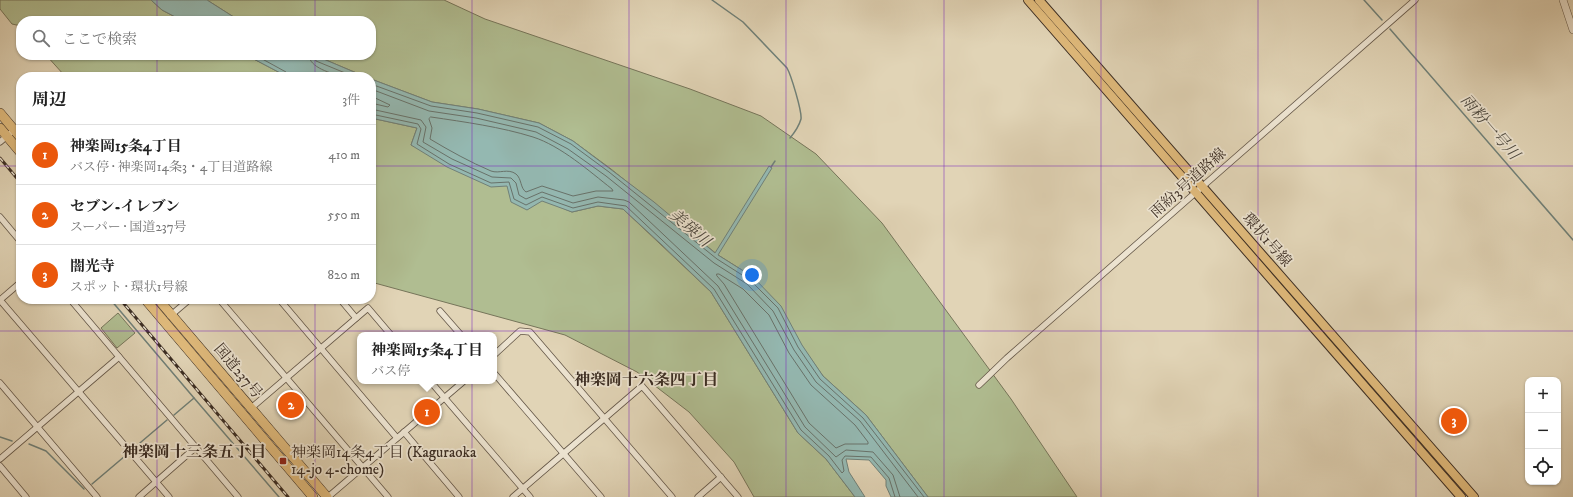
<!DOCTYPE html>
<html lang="ja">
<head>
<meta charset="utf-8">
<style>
	:root { --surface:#fff; --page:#f2f2f2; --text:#222; --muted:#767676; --line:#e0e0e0; --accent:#ea580c }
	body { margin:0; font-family:"IM FELL DW Pica","Noto Serif JP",serif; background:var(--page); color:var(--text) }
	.controls { position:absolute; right:12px; bottom:12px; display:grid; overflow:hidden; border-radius:8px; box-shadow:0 1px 3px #0004 }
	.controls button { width:36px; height:36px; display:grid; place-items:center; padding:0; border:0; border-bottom:1px solid var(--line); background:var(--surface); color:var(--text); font:20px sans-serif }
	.you { position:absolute; left:752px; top:275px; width:14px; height:14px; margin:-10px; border:3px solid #fff; border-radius:50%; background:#1a73e8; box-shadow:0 0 0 6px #1a73e833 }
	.badge { display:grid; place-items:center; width:26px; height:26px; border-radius:50%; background:var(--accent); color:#fff; font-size:13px; font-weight:700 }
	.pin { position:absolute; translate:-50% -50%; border:2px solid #fff; box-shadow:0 1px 4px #0006 }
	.popup { position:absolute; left:357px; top:332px; width:140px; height:52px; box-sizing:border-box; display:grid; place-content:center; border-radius:8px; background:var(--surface); filter:drop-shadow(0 1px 3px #0005); font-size:13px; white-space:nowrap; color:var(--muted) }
	.popup b { font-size:15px; color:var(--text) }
	.popup::after { content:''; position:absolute; left:50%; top:100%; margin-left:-8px; border:8px solid transparent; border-top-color:var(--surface) }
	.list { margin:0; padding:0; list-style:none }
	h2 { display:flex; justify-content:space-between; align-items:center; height:52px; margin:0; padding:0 16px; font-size:17px }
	h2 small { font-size:13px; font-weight:400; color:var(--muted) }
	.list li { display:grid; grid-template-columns:26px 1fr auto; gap:12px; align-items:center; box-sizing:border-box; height:60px; padding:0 16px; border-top:1px solid var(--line) }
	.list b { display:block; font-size:15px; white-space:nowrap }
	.list p { margin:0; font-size:13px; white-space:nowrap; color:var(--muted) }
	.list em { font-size:13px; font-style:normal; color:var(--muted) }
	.icon { flex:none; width:22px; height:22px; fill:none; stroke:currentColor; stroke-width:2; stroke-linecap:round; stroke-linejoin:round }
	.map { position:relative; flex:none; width:1573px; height:497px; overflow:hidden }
	.search { position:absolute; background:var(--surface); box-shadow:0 1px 3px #0004; left:16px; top:16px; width:360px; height:44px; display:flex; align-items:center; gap:10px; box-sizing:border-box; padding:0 14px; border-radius:16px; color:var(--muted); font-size:15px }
	.panel { position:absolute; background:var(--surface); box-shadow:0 1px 3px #0004; left:16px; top:72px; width:360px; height:232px; border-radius:16px }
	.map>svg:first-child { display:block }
</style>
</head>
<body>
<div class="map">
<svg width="1573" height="497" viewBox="0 0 1573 497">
	<rect width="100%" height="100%" fill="#e1d4b6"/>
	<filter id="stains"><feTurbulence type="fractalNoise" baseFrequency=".005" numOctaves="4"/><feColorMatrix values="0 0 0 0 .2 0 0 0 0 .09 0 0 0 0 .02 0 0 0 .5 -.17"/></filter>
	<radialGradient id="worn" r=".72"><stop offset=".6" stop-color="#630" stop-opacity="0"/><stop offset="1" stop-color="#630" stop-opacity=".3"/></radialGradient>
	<g fill="#b0bd91" stroke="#76755a">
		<polygon points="0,0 151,0 162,10 183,21 21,21 21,26 12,24 0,9"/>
		<polygon points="207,0 444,0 485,19 690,89 761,116 816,154 882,223 1011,399 1077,497 928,497 866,415 823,376 753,277 718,255 611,169 573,141 539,123 478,109 432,102 371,79 371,77 366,77 314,55 371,55 371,21 240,21"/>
		<polygon points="46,55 246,55 288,77 64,77 64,75"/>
		<polygon points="371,118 417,128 411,145 572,212 598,206 623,209 711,292 798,433 826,459 855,497 754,497 734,462 689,412 637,372 565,335 371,282"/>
		<polygon points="118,313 135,333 117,348 101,328"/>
	</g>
	<g fill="#94b8b1" stroke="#708078">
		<polygon points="151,0 207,0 240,21 183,21 162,10"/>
		<polygon points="246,55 314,55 366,77 288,77"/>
		<polygon points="371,79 432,102 478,109 539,123 573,141 654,202 715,253 769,166 772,168 718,255 753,277 781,306 802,345 823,376 866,415 928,497 891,497 886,486 886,480 869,460 846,459 849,472 865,497 855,497 826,459 798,433 711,292 662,245 623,209 598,206 572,212 542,201 527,210 511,202 507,186 491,187 447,167 411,145 417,128 371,118"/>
	</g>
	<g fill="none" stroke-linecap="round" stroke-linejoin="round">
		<g stroke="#68726a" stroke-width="1">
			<polyline points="255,55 286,72 288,77"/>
			<path d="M 309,55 C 309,68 332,73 342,77"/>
			<polyline points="314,55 316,61 355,77"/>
			<polyline points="371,84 431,106 477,113 538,127 571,144 609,172 717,259 750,280 778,308 798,347 820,379 863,418 924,497"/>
			<polyline points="371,89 429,111 476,118 536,132 568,149 606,176 714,263 747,284 773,311 794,350 816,382 860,421 918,497"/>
			<polyline points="371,96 390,105 388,107 371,103"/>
			<polyline points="371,109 421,120 426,127 423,142 452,159 492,177 511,178 516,183 519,195 526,199 542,192 573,203 598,197 624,200 629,202 718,286 805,427 836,457 846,450 873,452 893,475 900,497"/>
			<polyline points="371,114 418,124 421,129 417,144 449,164 491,183 509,182 514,199 526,205 542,197 573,208 598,202 626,206 714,289 801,430 829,456 842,473 844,471 842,460 845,456 871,457 889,478 895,497"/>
			<path d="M 431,117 C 465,122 501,127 533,137 C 561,146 589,171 612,189 L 613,191 L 596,191 L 573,196 L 542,186 L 526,192 C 520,188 522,179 516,174 C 508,168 499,174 491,171 C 470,162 450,151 430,139 L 432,128 L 429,119 Z"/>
			<polygon points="717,274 719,274 743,289 769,315 789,353 811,385 855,425 868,442 868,444 845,444 836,448 809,423 724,284 717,276"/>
		</g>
		<g stroke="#708078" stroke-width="1.5">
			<path d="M 712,0 L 743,22 L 787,68 C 791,75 802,111 801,119 C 799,126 795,132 790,138"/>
			<polyline points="1364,0 1382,20"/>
			<polyline points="1390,29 1573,240"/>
			<polyline points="771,167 775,161"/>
			<polyline points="110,299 194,398"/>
			<polyline points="174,415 194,398 279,497"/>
			<polyline points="0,437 12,441"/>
			<polyline points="29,444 46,451 84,489"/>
			<polyline points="134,448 167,420"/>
			<polyline points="92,484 125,456"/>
		</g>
		<defs>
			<g id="minor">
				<polyline points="0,142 21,124"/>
				<polyline points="0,217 21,242"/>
				<polyline points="21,282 0,300 169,497"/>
				<polyline points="70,299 238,497"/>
				<polyline points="219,299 388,497"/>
				<polyline points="279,299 397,438"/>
				<polyline points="340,299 356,318"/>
				<polyline points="440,311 461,335"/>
				<polyline points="170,316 190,299"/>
				<polyline points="494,355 520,331 530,332 672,497"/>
				<polyline points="494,373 601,497"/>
				<polyline points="430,381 530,497"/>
				<polyline points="0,383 97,497"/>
				<polyline points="979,385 1007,358 1415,0"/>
				<polyline points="250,409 368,308 391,335"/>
				<polyline points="404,432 459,497"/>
				<polyline points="0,459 119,357"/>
				<polyline points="0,466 26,497"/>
				<polyline points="139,497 196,447"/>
				<polyline points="328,497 464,381"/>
				<polyline points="513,497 642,386 738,497"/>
				<polyline points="698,497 721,477"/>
			</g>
			<polyline id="tertiary" points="1563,0 1573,30"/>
			<g id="primary">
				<polyline points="1028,0 1461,497"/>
				<polyline points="1039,0 1474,497"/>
			</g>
			<g id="trunk">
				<polyline points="0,113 21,138"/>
				<polyline points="0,128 21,153"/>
				<polyline points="145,299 313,497"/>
				<polyline points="158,299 327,497"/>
			</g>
		</defs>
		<use href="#minor" stroke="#645748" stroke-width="7"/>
		<use href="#tertiary" stroke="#645748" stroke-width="8"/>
		<use href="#primary" stroke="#3b2d23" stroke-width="10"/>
		<use href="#trunk" stroke="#3b2d23" stroke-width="10"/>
		<use href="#minor" stroke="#ece3d0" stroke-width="5.5"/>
		<use href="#tertiary" stroke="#ece3d0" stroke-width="7"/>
		<use href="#primary" stroke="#e0ba7b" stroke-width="8"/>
		<use href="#trunk" stroke="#e0ba7b" stroke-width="9"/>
		<defs>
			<g id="rail">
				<polyline points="0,158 21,183"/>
				<polyline points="120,299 288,497"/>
			</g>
		</defs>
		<use href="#rail" stroke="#3b2d23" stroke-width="3"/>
		<use href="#rail" stroke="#ece3d0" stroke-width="1.5" stroke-dasharray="4.5" stroke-linecap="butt"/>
	</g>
	<path fill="none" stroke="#7b2cbf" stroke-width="1" stroke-opacity="0.55" d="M 157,0 L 157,21M 315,0 L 315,21M 472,0 L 472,497M 629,0 L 629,497M 786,0 L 786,497M 944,0 L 944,497M 1101,0 L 1101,497M 1258,0 L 1258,497M 1416,0 L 1416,497M 157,55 L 157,77M 315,55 L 315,77M 0,166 L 21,166M 371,166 L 1573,166M 157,299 L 157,497M 315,299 L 315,497M 0,331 L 1573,331"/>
	<rect fill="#8f2418" stroke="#ece3d0" stroke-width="1.5" x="279" y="457" width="8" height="8" rx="2"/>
	<g text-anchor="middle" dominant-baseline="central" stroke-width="3.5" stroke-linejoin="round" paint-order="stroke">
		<g font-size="15" fill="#3b2d23" stroke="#ece3d0">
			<text transform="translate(1188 183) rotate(-42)">雨紛3号道路線</text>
			<text transform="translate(1267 240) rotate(49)">環状1号線</text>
			<text transform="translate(238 371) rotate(50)">国道237号</text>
		</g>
		<g font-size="15" fill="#3b2d23" stroke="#ece3d0" text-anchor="start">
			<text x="291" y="452">神楽岡14条4丁目 (Kaguraoka<tspan x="291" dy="17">14-jo 4-chome)</tspan></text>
		</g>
		<g font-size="16" font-style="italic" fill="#4d493f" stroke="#ece3d0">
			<text transform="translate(1490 127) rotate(49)">雨粉一号川</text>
			<text transform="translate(690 228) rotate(41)">美瑛川</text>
		</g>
		<g font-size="16" font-weight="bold" fill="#3b2d23" stroke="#ece3d0">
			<text x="646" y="380">神楽岡十六条四丁目</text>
			<text x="194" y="452">神楽岡十三条五丁目</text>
		</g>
	</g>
	<rect width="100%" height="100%" filter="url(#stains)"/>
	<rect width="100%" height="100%" fill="url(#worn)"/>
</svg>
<div class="controls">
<button>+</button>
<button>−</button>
<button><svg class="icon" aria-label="locate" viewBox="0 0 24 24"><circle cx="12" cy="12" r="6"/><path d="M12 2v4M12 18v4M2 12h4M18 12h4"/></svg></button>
</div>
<div class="you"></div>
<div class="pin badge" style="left:427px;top:412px">1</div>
<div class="popup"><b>神楽岡15条4丁目</b>バス停</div>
<div class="pin badge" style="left:291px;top:405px">2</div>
<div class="pin badge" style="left:1454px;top:421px">3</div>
<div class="search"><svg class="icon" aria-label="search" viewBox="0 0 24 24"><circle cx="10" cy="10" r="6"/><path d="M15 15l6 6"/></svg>ここで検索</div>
<section class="panel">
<h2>周辺<small>3件</small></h2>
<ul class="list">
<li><span class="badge">1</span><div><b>神楽岡15条4丁目</b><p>バス停 · 神楽岡14条3・4丁目道路線</p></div><em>410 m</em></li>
<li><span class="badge">2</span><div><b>セブン-イレブン</b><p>スーパー · 国道237号</p></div><em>550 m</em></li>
<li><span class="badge">3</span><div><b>闇光寺</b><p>スポット · 環状1号線</p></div><em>820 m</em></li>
</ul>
</section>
</div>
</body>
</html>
